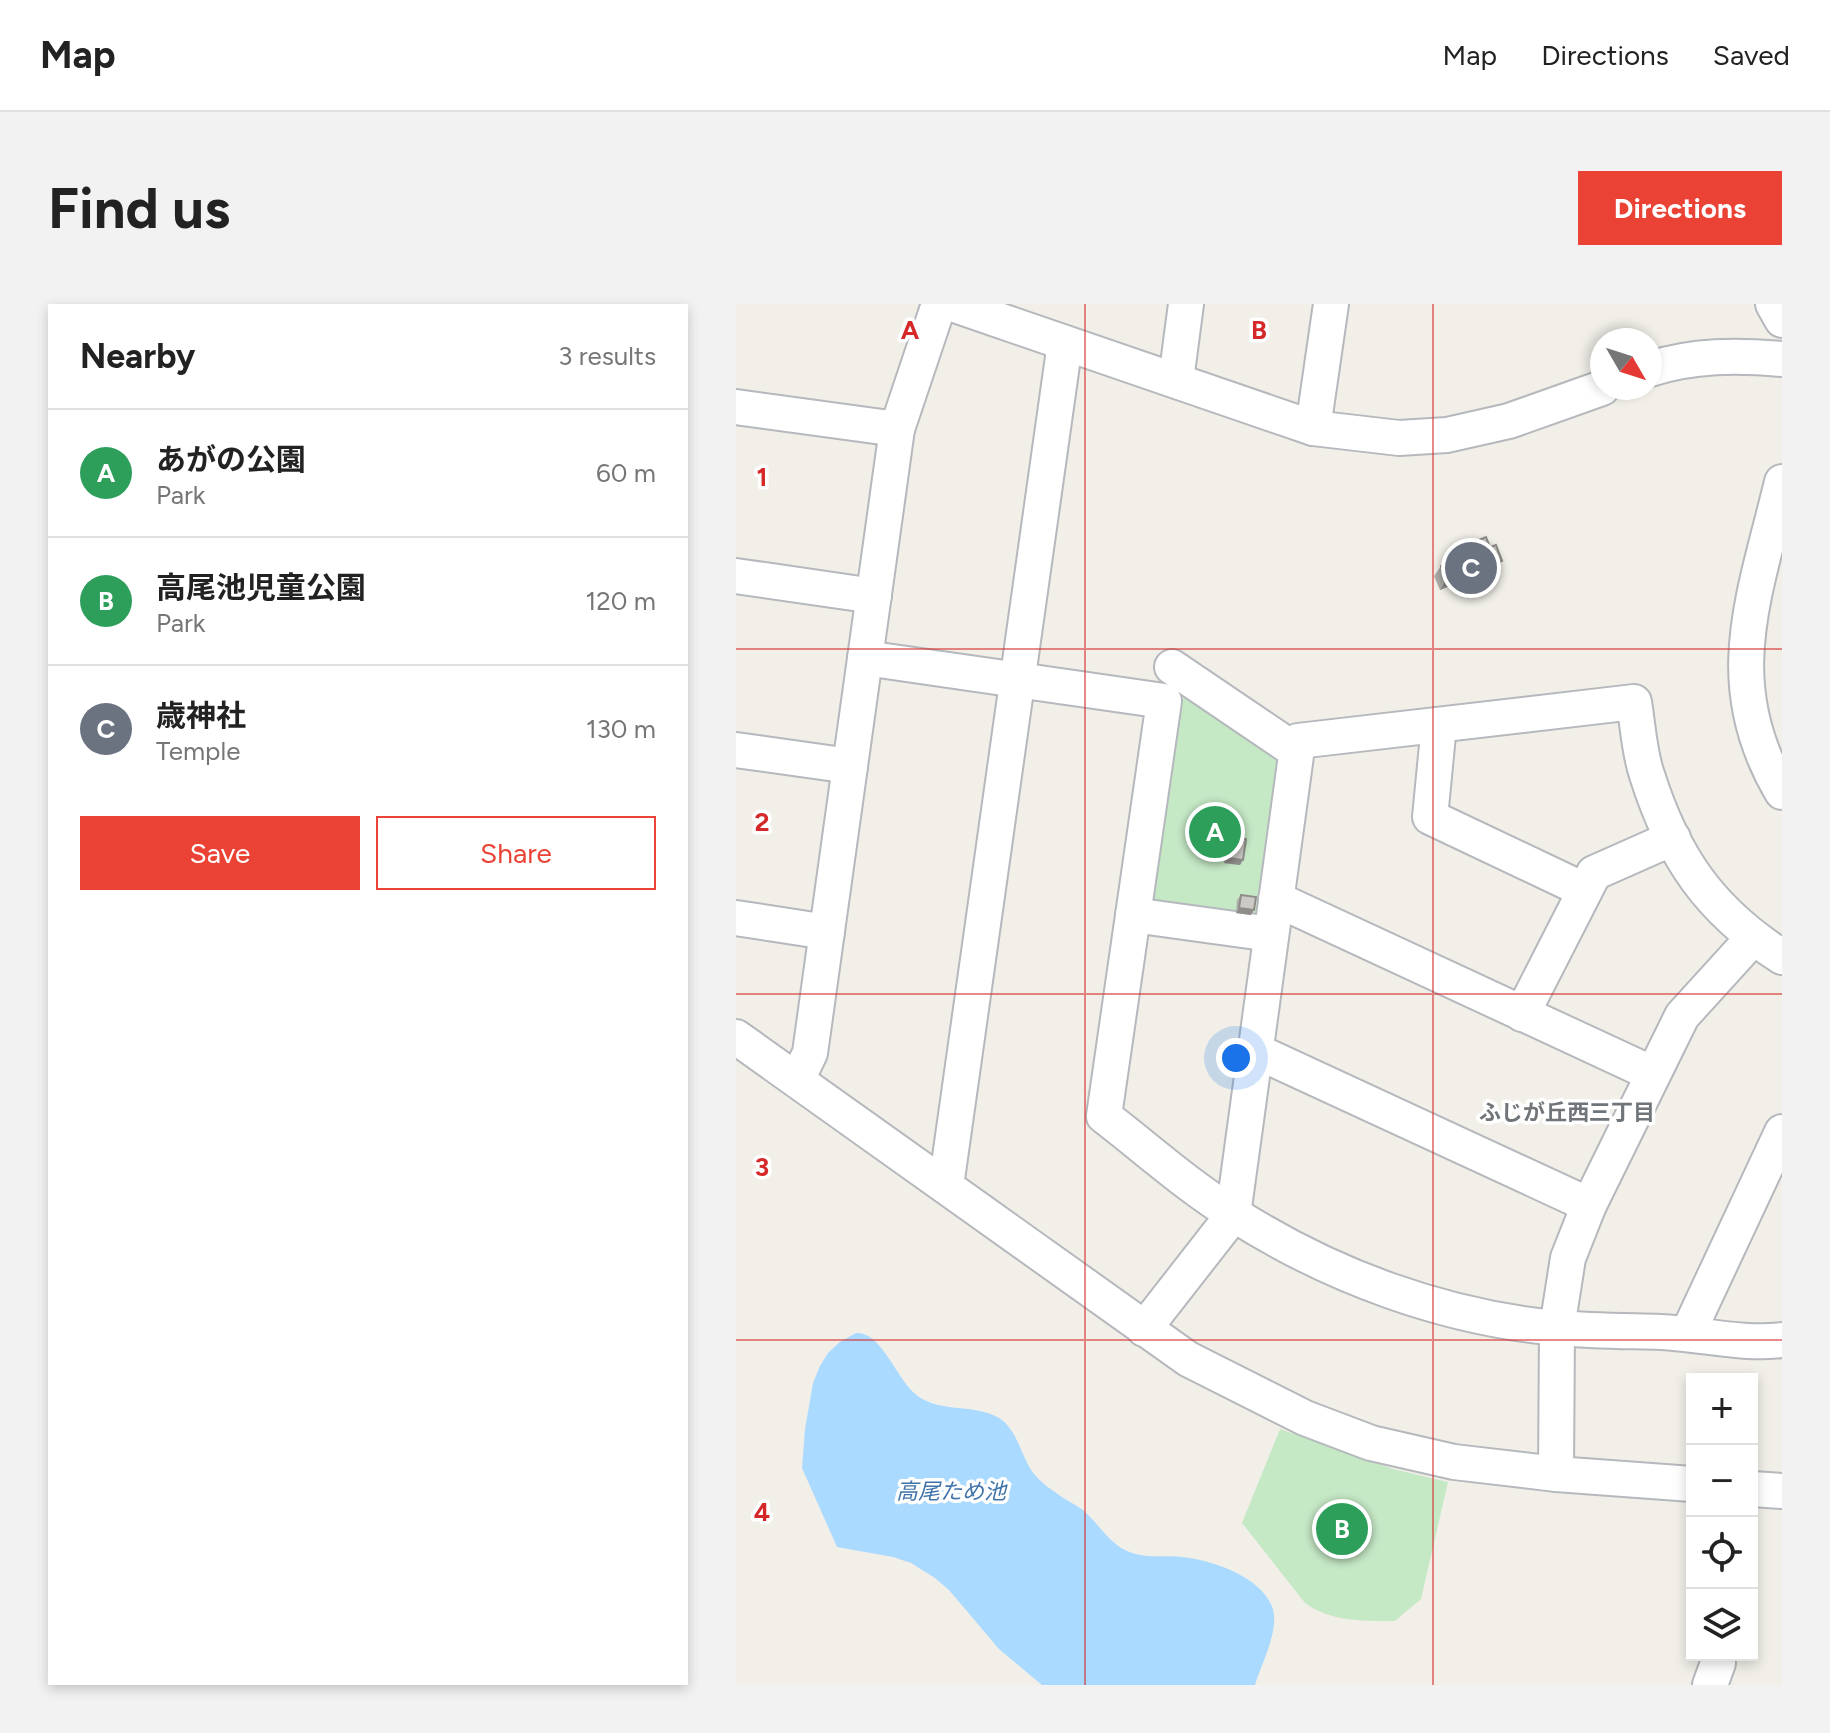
<!DOCTYPE html>
<html lang="en">
<head>
<meta charset="utf-8">
<style>
	:root { --surface:#fff; --page:#f2f2f2; --text:#222; --muted:#767676; --line:#e0e0e0; --accent:#ea4335 }
	body { margin:0; font-family:Figtree,"Noto Sans JP",sans-serif; background:var(--page); color:var(--text) }
	.controls { position:absolute; right:24px; bottom:24px; display:grid; overflow:hidden; border-radius:0px; box-shadow:0 4px 12px #0003 }
	.controls button { width:72px; height:72px; display:grid; place-items:center; padding:0; border:0; border-bottom:2px solid var(--line); background:var(--surface); color:var(--text); font:40px sans-serif }
	.compass { position:absolute; left:854px; top:24px; width:72px; height:72px; border-radius:50%; background:var(--surface); box-shadow:0 4px 12px #0003; rotate:129deg }
	.you { position:absolute; left:500px; top:754px; width:28px; height:28px; margin:-20px; border:6px solid #fff; border-radius:50%; background:#1a73e8; box-shadow:0 0 0 12px #1a73e833 }
	.badge { display:grid; place-items:center; width:52px; height:52px; border-radius:50%; background:var(--accent); color:#fff; font-size:26px; font-weight:700 }
	.pin { position:absolute; translate:-50% -50%; border:4px solid #fff; box-shadow:0 2px 8px #0006 }
	.list { margin:0; padding:0; list-style:none }
	h2 { display:flex; justify-content:space-between; align-items:center; height:104px; margin:0; padding:0 32px; font-size:34px }
	h2 small { font-size:26px; font-weight:400; color:var(--muted) }
	.list li { display:grid; grid-template-columns:52px 1fr auto; gap:24px; align-items:center; box-sizing:border-box; height:128px; padding:0 32px; border-top:2px solid var(--line) }
	.list b { display:block; font-size:30px; white-space:nowrap }
	.list p { margin:0; font-size:26px; white-space:nowrap; color:var(--muted) }
	.list em { font-size:26px; font-style:normal; color:var(--muted) }
	.actions { display:flex; gap:16px; padding:24px 32px }
	.actions a { flex:1; padding:18px 0; border:2px solid var(--accent); border-radius:0px; text-align:center; font-size:28px; color:var(--accent) }
	.actions .main { background:var(--accent); color:#fff }
	.icon { flex:none; width:44px; height:44px; fill:none; stroke:currentColor; stroke-width:2; stroke-linecap:round; stroke-linejoin:round }
	.map { position:relative; flex:none; width:1046px; height:1381px; overflow:hidden; border-radius:0px }
	header { display:flex; align-items:center; gap:48px; box-sizing:border-box; height:112px; padding:0 40px; background:var(--surface); border-bottom:2px solid var(--line) }
	header strong { font-size:38px }
	nav { display:flex; gap:44px; margin-inline-start:auto; font-size:28px }
	.intro { display:flex; align-items:center; justify-content:space-between; box-sizing:border-box; height:192px; padding:0 48px }
	h1 { margin:0; font-size:56px }
	.button { padding:20px 36px; border-radius:0px; background:var(--accent); color:#fff; font-size:28px; font-weight:700 }
	main { display:flex; gap:48px; padding:0 48px }
	aside { flex:1; background:var(--surface); border-radius:0px; box-shadow:0 4px 12px #0003 }
	.map>svg:first-child { display:block }
</style>
</head>
<body>
<header>
<strong>Map</strong>
<nav><a>Map</a><a>Directions</a><a>Saved</a></nav>
</header>
<div class="intro"><h1>Find us</h1><a class="button">Directions</a></div>
<main>
<aside>
<h2>Nearby<small>3 results</small></h2>
<ul class="list">
<li><span class="badge" style="background:#2e9e5b">A</span><div><b>あがの公園</b><p>Park</p></div><em>60 m</em></li>
<li><span class="badge" style="background:#2e9e5b">B</span><div><b>高尾池児童公園</b><p>Park</p></div><em>120 m</em></li>
<li><span class="badge" style="background:#6b7280">C</span><div><b>歳神社</b><p>Temple</p></div><em>130 m</em></li>
</ul>
<div class="actions"><a class="main">Save</a><a>Share</a></div>
</aside>
<div class="map">
<svg width="1046" height="1381" viewBox="0 0 1046 1381">
	<rect width="100%" height="100%" fill="#f1efe8"/>
	<g fill="#c5e8c5">
		<polygon points="456,388 548,451 525,621 411,605 439,401"/>
		<path d="M 544,1125 L 657,1165 L 712,1178 L 685,1295 L 659,1317 C 628,1317 595,1318 569,1299 L 506,1219 Z"/>
	</g>
	<path fill="#aadaff" d="M 120,1029 C 144,1027 160,1072 177,1088 C 201,1111 236,1098 263,1114 C 282,1126 285,1153 298,1170 C 303,1176 310,1182 316,1186 C 326,1194 337,1199 347,1206 C 362,1219 373,1239 391,1247 C 409,1255 427,1251 445,1253 C 475,1255 534,1275 538,1311 C 540,1333 525,1361 519,1381 L 306,1381 L 263,1345 L 213,1286 L 199,1274 L 175,1259 L 157,1253 L 101,1243 L 66,1164 L 69,1125 L 77,1079 L 84,1062 L 92,1049 L 104,1038 Z"/>
	<g fill="none" stroke-linecap="round" stroke-linejoin="round">
		<defs>
			<g id="minor">
				<polyline points="216,0 577,124 663,134 711,131 773,117 866,84"/>
				<polyline points="1037,0 1046,16"/>
				<path d="M 914,65 C 957,51 1001,51 1046,55"/>
				<polyline points="440,76 450,0"/>
				<polyline points="0,103 161,125"/>
				<polyline points="577,124 595,0"/>
				<path d="M 1046,178 C 1019,291 981,379 1046,488"/>
				<polyline points="0,272 138,292"/>
				<path d="M 129,354 L 428,397 L 368,812 C 411,845 453,883 499,911 C 595,972 708,1014 822,1024 C 856,1027 891,1027 925,1028 C 965,1030 1007,1041 1046,1036"/>
				<polyline points="436,363 560,447"/>
				<polyline points="703,421 694,513 848,586"/>
				<polyline points="0,446 114,462"/>
				<polyline points="540,595 917,770"/>
				<polyline points="397,611 535,630"/>
				<polyline points="0,614 91,628"/>
				<polyline points="786,710 858,569 937,534"/>
				<polyline points="0,733 452,1055 569,1114 635,1139 718,1158 820,1170 956,1180"/>
				<polyline points="520,747 853,901"/>
				<polyline points="61,776 74,749 161,125 203,0"/>
				<polyline points="210,882 329,39"/>
				<path d="M 408,1025 L 497,911 L 562,437 L 898,398 C 902,422 903,448 911,471 C 937,553 973,606 1046,653"/>
				<polyline points="952,1029 1046,828"/>
				<polyline points="820,1170 821,1024 832,954 853,901 946,712 1017,634"/>
				<polyline points="1016,1185 1046,1187"/>
				<polyline points="974,1381 982,1359"/>
			</g>
		</defs>
		<use href="#minor" stroke="#b5b8bc" stroke-width="38"/>
		<use href="#minor" stroke="#fff" stroke-width="34"/>
	</g>
	<g fill="#afaea9">
		<polygon points="754,243 766,257 762,263 763,267 757,277 727,289 725,283 720,285 718,280 704,286 698,272 705,262 713,259 715,256 714,255 721,245"/>
		<polygon points="494,533 504,561 488,559 491,538"/>
		<polygon points="505,591 515,611 500,609 501,596"/>
	</g>
	<g fill="#8f8d8a">
		<polygon points="763,267 757,277 727,289 734,279"/>
		<polygon points="725,271 718,280 704,286 710,276"/>
		<polygon points="731,273 725,283 720,285 727,275"/>
		<polygon points="492,554 507,556 504,561 488,559"/>
		<polygon points="503,604 518,606 515,611 500,609"/>
	</g>
	<g fill="#cccac5" stroke="#8f8d8a" stroke-width="2">
		<polygon points="750,233 754,243 760,241 766,257 760,259 763,267 734,279 731,273 727,275 725,271 710,276 705,262 719,257 717,253 723,251 721,245"/>
		<polygon points="494,533 510,535 507,556 492,554"/>
		<polygon points="505,591 520,593 518,606 503,604"/>
	</g>
	<path fill="none" stroke="#d62828" stroke-width="2" stroke-opacity="0.55" d="M 349,0 L 349,1381M 697,0 L 697,1381M 0,345 L 1046,345M 0,690 L 1046,690M 0,1036 L 1046,1036"/>
	<g text-anchor="middle" dominant-baseline="central" stroke-width="7" stroke-linejoin="round" paint-order="stroke">
		<g font-size="22" font-weight="bold" fill="#70757a" stroke="#fff">
			<text x="831" y="808">ふじが丘西三丁目</text>
		</g>
		<g font-size="22" font-style="italic" fill="#4174aa" stroke="#fff">
			<text x="215" y="1187">高尾ため池</text>
		</g>
	</g>
	<g font-size="26" text-anchor="middle" font-weight="bold" fill="#d62828" stroke="#fff" stroke-width="7" stroke-linejoin="round" paint-order="stroke">
		<text x="174" y="35">A</text>
		<text x="523" y="35">B</text>
		<text x="26" y="182">1</text>
		<text x="26" y="527">2</text>
		<text x="26" y="872">3</text>
		<text x="26" y="1217">4</text>
	</g>
</svg>
<div class="controls">
<button>+</button>
<button>−</button>
<button><svg class="icon" aria-label="locate" viewBox="0 0 24 24"><circle cx="12" cy="12" r="6"/><path d="M12 2v4M12 18v4M2 12h4M18 12h4"/></svg></button>
<button><svg class="icon" aria-label="layers" viewBox="0 0 24 24"><path d="M12 4l9 5-9 5-9-5zM3 14l9 5 9-5"/></svg></button>
</div>
<svg class="compass" viewBox="-18 -18 36 36"><path d="M0-13l5 13h-10z" fill="#e53935"/><path d="M0 13l5-13h-10z" fill="#767676"/></svg>
<div class="you"></div>
<div class="pin badge" style="left:479px;top:528px;background:#2e9e5b">A</div>
<div class="pin badge" style="left:606px;top:1225px;background:#2e9e5b">B</div>
<div class="pin badge" style="left:735px;top:264px;background:#6b7280">C</div>
</div>
</main>
</body>
</html>
